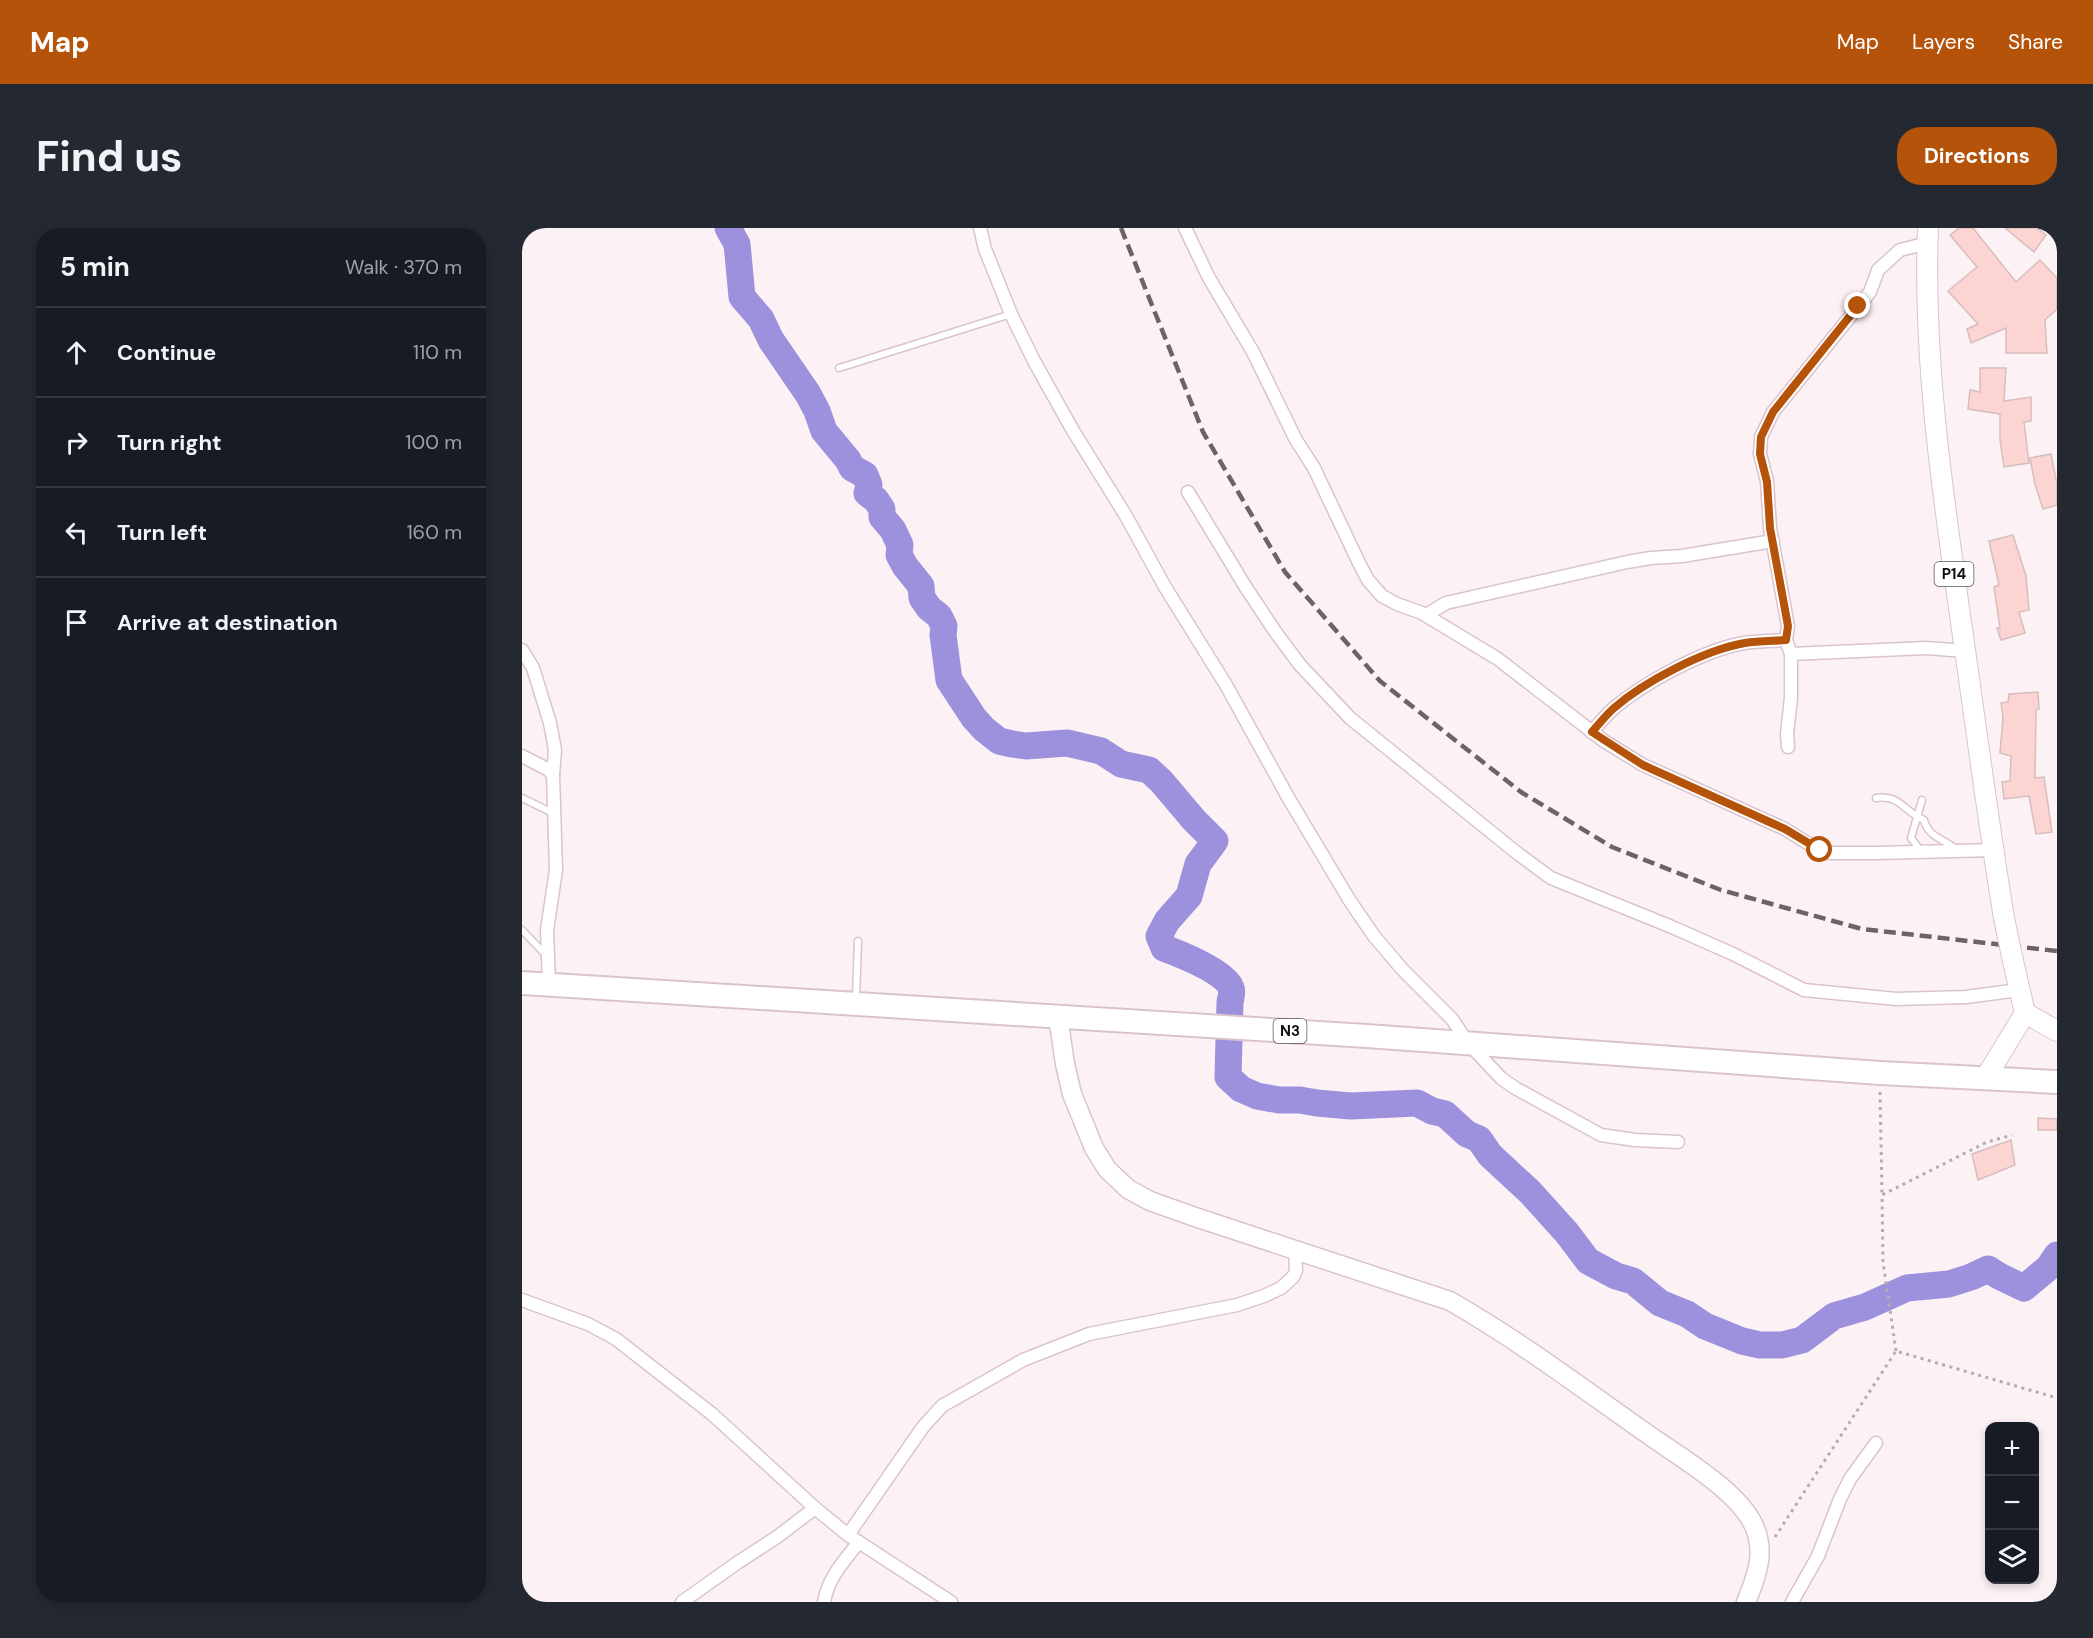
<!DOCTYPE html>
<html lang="en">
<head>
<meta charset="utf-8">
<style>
	:root { --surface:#171b24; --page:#242831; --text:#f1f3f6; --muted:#9ea1a6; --line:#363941; --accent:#b45309 }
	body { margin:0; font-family:"DM Sans",sans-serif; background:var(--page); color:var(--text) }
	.controls { position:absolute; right:18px; bottom:18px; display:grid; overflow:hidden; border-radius:12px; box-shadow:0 3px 9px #0003 }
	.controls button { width:54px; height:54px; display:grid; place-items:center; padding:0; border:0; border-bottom:2px solid var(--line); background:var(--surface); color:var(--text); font:30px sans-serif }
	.stop { position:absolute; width:18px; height:18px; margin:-14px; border:4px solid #b45309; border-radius:50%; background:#fff }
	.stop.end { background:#b45309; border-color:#fff; box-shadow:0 2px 6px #0008 }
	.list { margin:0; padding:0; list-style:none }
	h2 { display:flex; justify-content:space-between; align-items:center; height:78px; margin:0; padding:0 24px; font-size:26px }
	h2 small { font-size:20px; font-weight:400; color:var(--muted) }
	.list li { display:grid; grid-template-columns:39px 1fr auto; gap:18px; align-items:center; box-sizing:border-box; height:90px; padding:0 24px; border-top:2px solid var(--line) }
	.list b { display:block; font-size:22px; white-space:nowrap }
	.list em { font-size:20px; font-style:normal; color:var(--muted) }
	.icon { flex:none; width:33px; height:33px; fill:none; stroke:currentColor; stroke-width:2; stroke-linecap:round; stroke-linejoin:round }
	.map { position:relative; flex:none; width:1535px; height:1374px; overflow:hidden; border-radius:24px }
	header { display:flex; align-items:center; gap:36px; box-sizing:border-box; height:84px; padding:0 30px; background:var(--accent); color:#fff }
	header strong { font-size:28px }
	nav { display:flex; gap:33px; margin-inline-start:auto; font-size:21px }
	.intro { display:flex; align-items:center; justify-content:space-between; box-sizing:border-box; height:144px; padding:0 36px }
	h1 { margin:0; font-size:42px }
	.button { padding:15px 27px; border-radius:24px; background:var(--accent); color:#fff; font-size:21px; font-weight:700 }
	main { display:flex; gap:36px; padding:0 36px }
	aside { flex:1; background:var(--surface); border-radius:24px; box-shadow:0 3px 9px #0003 }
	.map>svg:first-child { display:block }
</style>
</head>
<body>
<header>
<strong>Map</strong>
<nav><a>Map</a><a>Layers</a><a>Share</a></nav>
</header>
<div class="intro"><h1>Find us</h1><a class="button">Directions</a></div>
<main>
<aside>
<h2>5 min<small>Walk · 370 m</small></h2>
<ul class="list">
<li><svg class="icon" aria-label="ahead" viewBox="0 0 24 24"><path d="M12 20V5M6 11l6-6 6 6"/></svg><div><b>Continue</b></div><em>110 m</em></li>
<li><svg class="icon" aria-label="right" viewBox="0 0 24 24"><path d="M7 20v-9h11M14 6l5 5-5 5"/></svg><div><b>Turn right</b></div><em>100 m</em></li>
<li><svg class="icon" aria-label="left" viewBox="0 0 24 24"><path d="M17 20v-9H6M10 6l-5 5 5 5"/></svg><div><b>Turn left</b></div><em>160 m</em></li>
<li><svg class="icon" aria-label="arrive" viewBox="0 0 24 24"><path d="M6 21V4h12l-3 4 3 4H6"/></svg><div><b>Arrive at destination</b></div></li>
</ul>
</aside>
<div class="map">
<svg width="1535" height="1374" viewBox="0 0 1535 1374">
	<rect width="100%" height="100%" fill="#fcf2f6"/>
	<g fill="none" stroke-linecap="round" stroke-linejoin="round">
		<path stroke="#9d91de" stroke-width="27" d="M 206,0 L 215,16 L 220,69 L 239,91 L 249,112 L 286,166 L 295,183 L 302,203 L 326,232 L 330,240 L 343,247 L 347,257 L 345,265 L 354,272 L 360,281 L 360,289 L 371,302 L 378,317 L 377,327 L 383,338 L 399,358 L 400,370 L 407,380 L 417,388 L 422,398 L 421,407 L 427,452 L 452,490 L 462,501 L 477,513 L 490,516 L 504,518 L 545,515 L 579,523 L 599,536 L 627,542 L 639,553 L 672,592 L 693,613 L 676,636 L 667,668 L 645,693 L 637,708 L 642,720 C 658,726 704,744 709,760 C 711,764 709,769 708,774 L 706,849 L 719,861 L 735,868 L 757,872 L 778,872 L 795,875 L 829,878 L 895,875 L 910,883 L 923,886 L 945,906 L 957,911 L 968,927 L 1008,964 L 1045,1005 L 1066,1033 L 1094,1048 L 1111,1053 L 1138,1075 L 1165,1086 L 1183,1098 L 1220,1113 L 1238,1117 L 1260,1117 L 1280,1112 L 1312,1088 L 1343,1079 L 1385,1060 L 1427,1056 L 1449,1049 L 1466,1041 L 1477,1048 L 1502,1060 L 1527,1039 L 1535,1027"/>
	</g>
	<g fill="#fcd5d3" stroke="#d7bdbc" stroke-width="1.5">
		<polygon points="1437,0 1451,0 1494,54 1518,32 1535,50 1535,81 1523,92 1525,125 1484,125 1484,100 1449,115 1445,101 1456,96 1426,63 1455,39 1428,7"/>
		<polygon points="1483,0 1515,0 1524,7 1512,24"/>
		<polygon points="1458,140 1484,140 1482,173 1509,169 1509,193 1502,194 1507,235 1482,239 1478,212 1478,186 1446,181 1448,162 1458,164"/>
		<polygon points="1529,226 1535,256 1535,277 1521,281 1513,256 1508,230"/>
		<polygon points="1491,307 1504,348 1507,382 1497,384 1503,405 1479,412 1475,400 1478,400 1472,359 1477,357 1467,313"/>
		<polygon points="1516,464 1517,481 1514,482 1513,550 1522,549 1530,604 1514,606 1507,568 1482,571 1480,554 1488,553 1489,528 1478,525 1481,489 1479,475 1486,474 1487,466"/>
		<polygon points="1516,890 1535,891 1535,902 1516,902"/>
		<polygon points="1489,912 1493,937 1456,952 1450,926"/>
	</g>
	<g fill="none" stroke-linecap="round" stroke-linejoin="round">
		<defs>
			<g id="lane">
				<polyline points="317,140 489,86"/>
				<polyline points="0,570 33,586"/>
				<path d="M 1354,570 C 1378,566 1382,584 1402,592 C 1406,609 1422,611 1435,622"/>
				<polyline points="1399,623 1389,610 1400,572"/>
				<polyline points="0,702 24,727"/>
				<polyline points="334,770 336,713"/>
			</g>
			<g id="street">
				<polyline points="458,0 463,21 489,86 512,133 550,201 604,288 643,359 704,457 767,571 828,673 852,708 880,741 930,791 946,815 979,850 993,860 1079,907 1113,912 1156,914"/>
				<polyline points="663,0 687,50 731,124 774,212 792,240 837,335 846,352 860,368 875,376 900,385 976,431 1082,513 1121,537 1263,601 1298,623 1309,625 1354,625 1471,622"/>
				<polyline points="666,264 723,358 752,402 778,437 828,490 995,625 1029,650 1150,699 1211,726 1282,762 1374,771 1444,769 1497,762"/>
				<polyline points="904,387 924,375 1105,334 1129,330 1160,328 1251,313"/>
				<polyline points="0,422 11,440 28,495 33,522 31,547 34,642 25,702 27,757"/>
				<polyline points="1269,426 1404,420 1443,423"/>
				<path d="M 1069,504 C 1077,496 1084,487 1092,480 C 1123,454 1182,422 1222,415 C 1236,413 1250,413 1264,412"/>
				<polyline points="1266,519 1265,506 1269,470 1269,426 1264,412 1266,398 1248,300 1245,253 1238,226 1239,209 1251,184 1348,64 1356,42 1378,22 1406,15"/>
				<polyline points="0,528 27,542 31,547"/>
				<polyline points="0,1072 66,1096 94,1111 190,1186 293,1280 326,1307 429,1374"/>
				<polyline points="326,1307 401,1199 420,1178 501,1132 567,1106 715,1077 742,1068 759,1060 771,1049 774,1043 773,1021"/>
				<polyline points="160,1374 215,1335 255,1309 293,1280"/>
				<path d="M 302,1374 C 306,1350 322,1333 337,1314"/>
				<polyline points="1270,1374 1296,1328 1318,1271 1328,1251 1354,1215"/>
			</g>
			<path id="secondary" d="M 536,788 L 543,836 L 550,866 L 572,920 L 585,941 L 606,961 L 628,973 L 673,989 L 928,1073 C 996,1112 1060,1160 1124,1205 C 1156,1228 1210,1259 1229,1292 C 1245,1320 1236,1346 1224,1374"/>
			<g id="primary">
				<path d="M 1406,0 C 1401,127 1419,254 1437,380 C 1452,483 1465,587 1482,690"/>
				<polyline points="1503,785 1535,803"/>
				<polyline points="1463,851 1503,785 1491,733"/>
			</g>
			<polyline id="highway" points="0,755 845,808 1358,845 1535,854"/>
		</defs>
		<use href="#lane" stroke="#dbc3cd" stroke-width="9"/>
		<use href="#street" stroke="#dbc3cd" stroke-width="15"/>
		<use href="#secondary" stroke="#dbc3cd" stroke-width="21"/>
		<use href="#primary" stroke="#dbc3cd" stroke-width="22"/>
		<use href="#highway" stroke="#dbc3cd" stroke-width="26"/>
		<g stroke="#b5acb0" stroke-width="3" stroke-dasharray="3 4.5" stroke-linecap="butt">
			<polyline points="1358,864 1360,967"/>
			<polyline points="1374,1123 1361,1034 1360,967 1465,914 1490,907"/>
			<polyline points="1253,1309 1374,1123 1535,1170"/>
		</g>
		<use href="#lane" stroke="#fff" stroke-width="6"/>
		<use href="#street" stroke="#fff" stroke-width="12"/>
		<use href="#secondary" stroke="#fff" stroke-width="18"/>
		<use href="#primary" stroke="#fff" stroke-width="20"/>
		<use href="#highway" stroke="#fff" stroke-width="22"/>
		<polyline stroke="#6c6367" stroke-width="4.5" stroke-dasharray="12 6" stroke-linecap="butt" points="599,0 681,204 763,344 858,453 999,564 1090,619 1199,662 1340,701 1535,723"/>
		<defs>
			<polyline id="primary-bridge" points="1482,690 1491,733"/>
		</defs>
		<use href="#primary-bridge" stroke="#dbc3cd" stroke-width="22" stroke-linecap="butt"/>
		<use href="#primary-bridge" stroke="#fff" stroke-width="20"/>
	</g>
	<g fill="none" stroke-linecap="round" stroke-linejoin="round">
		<path stroke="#b45309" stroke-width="8" d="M 1298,622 L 1263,601 L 1121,537 L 1070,504 C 1077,496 1084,487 1092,480 C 1122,454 1182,422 1223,415 C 1236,413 1250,413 1264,412 L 1266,398 L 1248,300 L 1245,254 L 1238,226 L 1239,209 L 1251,184 L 1336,78"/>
	</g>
	<g text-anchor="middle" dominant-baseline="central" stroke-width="5" stroke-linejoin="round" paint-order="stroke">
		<g fill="#fff" stroke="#5a5658" stroke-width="1.5">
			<rect x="1412.5" y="334" width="39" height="24" rx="4.5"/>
			<rect x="751.5" y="791" width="33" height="24" rx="4.5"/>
		</g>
		<g font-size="15" font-weight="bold" fill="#140d10">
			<text x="1432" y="346">P14</text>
			<text x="768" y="803">N3</text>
		</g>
	</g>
</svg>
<div class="controls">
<button>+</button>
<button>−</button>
<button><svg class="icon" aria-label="layers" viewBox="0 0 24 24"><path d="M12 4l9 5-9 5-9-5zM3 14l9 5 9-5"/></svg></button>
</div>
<div class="stop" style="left:1298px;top:622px"></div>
<div class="stop end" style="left:1336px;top:78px"></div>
</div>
</main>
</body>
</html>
